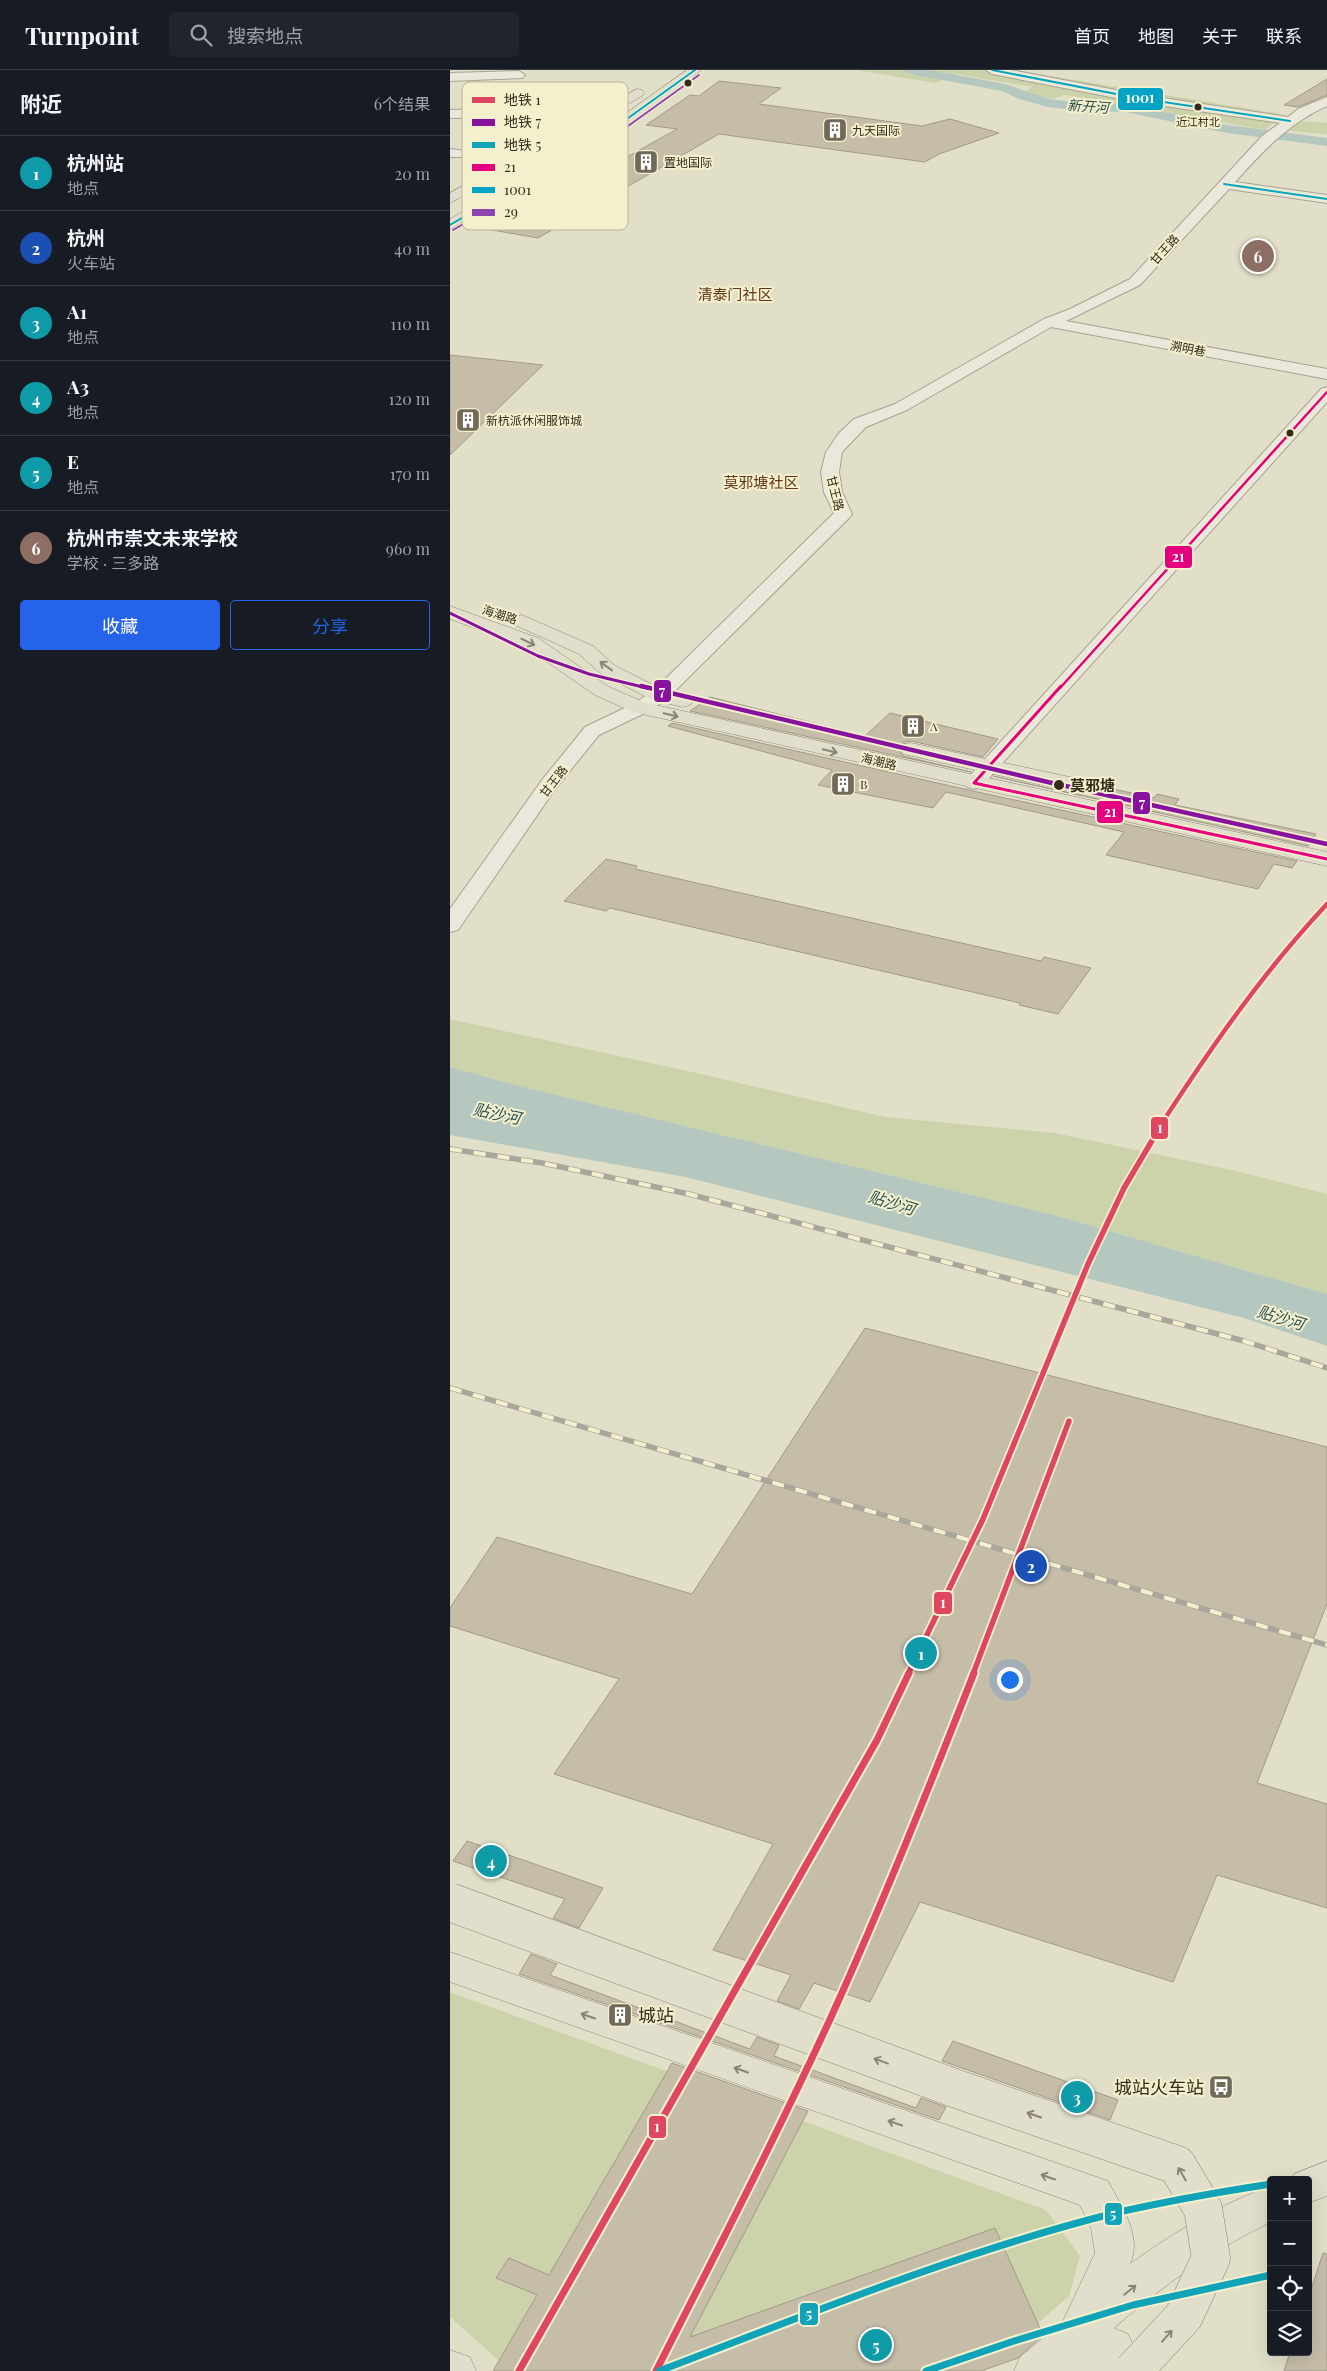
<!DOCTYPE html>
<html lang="zh">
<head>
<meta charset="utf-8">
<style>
	:root { --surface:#171b24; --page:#20242c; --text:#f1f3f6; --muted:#9ea1a6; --line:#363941; --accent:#2563eb }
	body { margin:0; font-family:"Playfair Display","Noto Sans SC",serif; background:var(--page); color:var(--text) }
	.controls { position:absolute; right:15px; bottom:15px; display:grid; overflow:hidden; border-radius:5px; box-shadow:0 5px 20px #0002 }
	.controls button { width:45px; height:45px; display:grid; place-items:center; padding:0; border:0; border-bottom:1px solid var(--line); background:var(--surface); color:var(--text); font:25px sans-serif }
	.you { position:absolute; left:559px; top:1609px; width:18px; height:18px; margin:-12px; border:4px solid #fff; border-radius:50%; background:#1a73e8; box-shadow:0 0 0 8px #1a73e833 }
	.badge { display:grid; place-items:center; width:32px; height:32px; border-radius:50%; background:var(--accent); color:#fff; font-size:16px; font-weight:700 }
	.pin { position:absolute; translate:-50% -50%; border:2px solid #fff; box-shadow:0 1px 5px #0006 }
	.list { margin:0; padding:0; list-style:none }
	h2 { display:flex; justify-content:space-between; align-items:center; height:65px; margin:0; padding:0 20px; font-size:21px }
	h2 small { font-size:16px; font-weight:400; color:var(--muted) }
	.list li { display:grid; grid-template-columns:32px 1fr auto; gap:15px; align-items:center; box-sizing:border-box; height:75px; padding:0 20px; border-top:1px solid var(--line) }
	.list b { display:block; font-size:19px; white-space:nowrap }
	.list p { margin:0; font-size:16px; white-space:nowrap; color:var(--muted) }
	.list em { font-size:16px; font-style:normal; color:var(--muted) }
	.actions { display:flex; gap:10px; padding:15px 20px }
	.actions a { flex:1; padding:11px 0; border:1px solid var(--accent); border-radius:5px; text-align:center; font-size:18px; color:var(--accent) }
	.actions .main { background:var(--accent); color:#fff }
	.icon { flex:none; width:28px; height:28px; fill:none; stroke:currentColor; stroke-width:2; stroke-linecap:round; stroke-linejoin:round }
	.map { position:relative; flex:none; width:877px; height:2301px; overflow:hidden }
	header { display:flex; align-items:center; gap:30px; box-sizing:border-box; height:70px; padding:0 25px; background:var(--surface); border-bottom:1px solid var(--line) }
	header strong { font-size:24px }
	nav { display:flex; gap:28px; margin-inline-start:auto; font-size:18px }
	.search { width:350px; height:45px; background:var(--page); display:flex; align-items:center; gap:12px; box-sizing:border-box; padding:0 18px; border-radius:5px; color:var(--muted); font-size:19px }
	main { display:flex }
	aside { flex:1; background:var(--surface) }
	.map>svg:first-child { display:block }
</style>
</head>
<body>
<header>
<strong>Turnpoint</strong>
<div class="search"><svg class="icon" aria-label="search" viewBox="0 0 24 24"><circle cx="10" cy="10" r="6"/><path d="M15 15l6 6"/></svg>搜索地点</div>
<nav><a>首页</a><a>地图</a><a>关于</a><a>联系</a></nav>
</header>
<main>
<aside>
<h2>附近<small>6个结果</small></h2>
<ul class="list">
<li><span class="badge" style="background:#0f9aa8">1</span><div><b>杭州站</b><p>地点</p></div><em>20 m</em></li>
<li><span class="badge" style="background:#1a4fb4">2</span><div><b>杭州</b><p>火车站</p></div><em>40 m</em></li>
<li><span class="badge" style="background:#0f9aa8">3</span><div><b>A1</b><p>地点</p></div><em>110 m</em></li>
<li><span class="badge" style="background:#0f9aa8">4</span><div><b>A3</b><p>地点</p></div><em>120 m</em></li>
<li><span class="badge" style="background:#0f9aa8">5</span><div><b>E</b><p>地点</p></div><em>170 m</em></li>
<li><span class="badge" style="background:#8d6e63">6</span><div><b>杭州市崇文未来学校</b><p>学校 · 三多路</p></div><em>960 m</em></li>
</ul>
<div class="actions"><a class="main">收藏</a><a>分享</a></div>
</aside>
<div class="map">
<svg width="877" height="2301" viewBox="0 0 877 2301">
	<rect width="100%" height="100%" fill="#e2dfc8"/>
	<g fill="#ccd3aa">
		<polygon points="405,0 564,0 831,44 816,60 614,25 603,29 574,23 582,17 505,4 486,13"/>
		<polygon points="849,51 877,53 877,64 839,61"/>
		<polygon points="0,949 260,1006 435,1047 605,1063 786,1101 877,1124 877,1224 604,1145 69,1016 0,997"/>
		<polygon points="0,1922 596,2140 630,2186 619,2226 533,2301 65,2301 56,2297 0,2247"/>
	</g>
	<polygon fill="#b4c8bf" points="0,997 69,1016 604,1145 877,1224 877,1276 794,1248 236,1107 0,1065"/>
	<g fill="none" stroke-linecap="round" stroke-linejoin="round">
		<polygon fill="#b4c8bf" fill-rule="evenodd" points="454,0 480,0 555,14 599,29 633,33 675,34 777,55 877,68 877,76 777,63 675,42 633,41 598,37 569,29 552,21 460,4"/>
	</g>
	<g fill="#c6bda9" stroke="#a19a88">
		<polygon points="877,9 877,25 848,37 834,35"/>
		<polygon points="269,11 331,18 309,34 472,56 500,49 549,63 489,84 475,92 269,64 88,168 25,157 92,119 113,123 227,59 196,55 240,25 249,26"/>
		<polygon points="0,285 93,295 0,385"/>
		<polygon points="260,627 415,666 440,643 548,669 533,687 461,671 453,672 448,678 453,686 521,702 240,641"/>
		<polygon points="222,653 523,721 847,791 842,798 824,794 808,819 656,785 674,762 496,722 483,738 368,715 382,700 218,656"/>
		<polygon points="543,706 629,725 639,722 641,714 704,728 707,724 729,729 725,735 866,764 858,776"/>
		<polygon points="156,789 187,796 185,799 591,891 594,887 641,898 608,944 569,935 570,933 160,838 156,841 114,831"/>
		<polygon points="415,1258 877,1377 877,1534 807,1713 877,1734 877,1838 767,1805 723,1912 470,1832 420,1932 364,1913 349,1939 327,1931 341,1905 263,1880 323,1774 104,1704 169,1609 0,1556 0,1538 47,1467 242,1524"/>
		<polygon points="17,1771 79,1792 153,1818 129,1858 103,1848 115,1829 3,1791"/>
		<polygon points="81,1884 107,1894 100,1905 300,1979 307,1967 329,1975 324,1986 466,2038 471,2028 496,2037 489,2050 69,1904"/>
		<polygon points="503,1971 668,2030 660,2050 492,1991"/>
		<polygon points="222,1993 358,2041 240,2267 545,2158 593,2265 568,2288 531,2301 43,2301 87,2225 46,2208 59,2188 99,2205"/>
		<polygon points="873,2183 877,2184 877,2301 834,2301 840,2282 858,2282 858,2229"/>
	</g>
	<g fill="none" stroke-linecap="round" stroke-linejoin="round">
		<defs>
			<g id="minor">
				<path d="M 536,0 L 561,0 L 687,24 L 838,47 L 848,39 L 877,27 L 877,36 C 839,53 813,81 785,112 L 877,125 L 877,133 L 779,119 L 690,215 L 616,251 L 877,299 L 877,309 L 601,257 L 457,340 L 416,357 L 392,382 L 389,402 L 392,422 L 402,444 L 399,448 L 216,630 L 197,642 L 149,665 L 106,718 L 8,860 L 0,862 L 0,839 L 92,710 L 135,657 L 183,634 L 202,622 L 384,443 L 374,422 L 371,402 L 376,382 L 389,363 L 404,349 L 445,334 L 594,249 L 620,239 L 680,209 L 812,66 L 830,53 L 687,32 L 542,4 Z"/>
				<polygon points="69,1 75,5 73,8 0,11 0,3"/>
				<polygon points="35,39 134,50 141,54 134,58 35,47 0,48 0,40"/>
				<polygon points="0,79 67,87 74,91 67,95 14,87 0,87"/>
				<polygon points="877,317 877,332 531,717 524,719 517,717 514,713 517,709 871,319"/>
			</g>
			<g id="major">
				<polygon points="237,0 251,0 221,25 161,67 68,122 0,159 0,149 151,61"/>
				<polygon points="187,19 192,20 194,23 192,26 0,133 0,123"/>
				<polygon points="0,536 88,568 159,617 196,633 877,782 877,796 183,642 145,625 74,576 0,549"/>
				<polygon points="72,545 143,576 164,595 215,621 240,627 243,631 240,635 233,637 202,630 150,603 129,584 65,555 62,551 65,547"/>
				<polygon points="461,673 629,709 637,711 640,716 637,721 629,723 453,684 450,679 453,674"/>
				<path d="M 0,1882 L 658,2111 C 671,2136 693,2166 680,2194 C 723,2163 770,2134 821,2116 L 821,2152 C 763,2180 712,2216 664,2258 L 678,2264 L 684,2277 L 678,2290 L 664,2301 L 564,2301 L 570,2287 L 613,2251 L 645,2183 L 641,2158 L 630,2135 L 0,1912 Z"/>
				<polygon points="877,2091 877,2126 858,2133 858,2110 841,2110 844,2104"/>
				<polygon points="0,2280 20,2287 26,2301 0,2301"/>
			</g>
		</defs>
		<use href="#minor" stroke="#a7a292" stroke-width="2"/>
		<use href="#major" stroke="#8c8879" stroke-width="1"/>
		<use href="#minor" fill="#eae8da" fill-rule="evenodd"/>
		<use href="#major" fill="#e1decb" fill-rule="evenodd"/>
		<defs>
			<g id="rail">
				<polyline points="0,1079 92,1093 239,1124 794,1271 877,1298"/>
				<polyline points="0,1318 877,1575"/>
			</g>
		</defs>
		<use href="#rail" stroke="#a9a69b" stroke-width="5.5"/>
		<use href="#rail" stroke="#f4f0cd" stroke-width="4" stroke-dasharray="12" stroke-linecap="butt"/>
		<defs>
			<polyline id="major-bridge" points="0,1832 507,2019 727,2095 753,2139 761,2188 734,2246 683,2301"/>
		</defs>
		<use href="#major-bridge" stroke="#8c8879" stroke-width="39" stroke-linecap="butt"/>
		<use href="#major-bridge" stroke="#e1decb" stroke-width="38"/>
		<defs>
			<polyline id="bus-1-far1" points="610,618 877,322"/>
			<polyline id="bus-1" points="611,616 524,713 877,789"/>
			<g id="bus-2">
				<polyline points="542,0 687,28 840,51"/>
				<polyline points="774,114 877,129"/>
				<polyline points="0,155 156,64 245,0"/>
			</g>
			<polyline id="bus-3" points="3,160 160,69 249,5"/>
		</defs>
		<use href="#bus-1-far1" stroke="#f4f0cd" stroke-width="5"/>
		<use href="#bus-1" stroke="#f4f0cd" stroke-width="6"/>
		<use href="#bus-2" stroke="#f4f0cd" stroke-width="4"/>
		<use href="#bus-3" stroke="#f4f0cd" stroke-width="4"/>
		<use href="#bus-1-far1" stroke="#e5007d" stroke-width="2.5"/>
		<use href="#bus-1" stroke="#e5007d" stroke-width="3"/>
		<use href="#bus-2" stroke="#03a3c5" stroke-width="2"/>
		<use href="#bus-3" stroke="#8e44ad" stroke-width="2"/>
		<defs>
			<path id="metro-1-far2" d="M 712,1053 C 762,976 814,901 877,834"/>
			<g id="metro-1-far1">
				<polyline points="458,1604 533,1449 638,1194 674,1118 713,1052"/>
				<polyline points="523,1604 619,1351"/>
			</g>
			<g id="metro-1">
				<polyline points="69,2301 427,1670 459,1603"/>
				<path d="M 206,2301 C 266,2183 327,2065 382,1945 C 433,1833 479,1718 524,1603"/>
			</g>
			<polyline id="metro-2-far1" points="0,543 88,586 139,604 197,618"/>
			<polyline id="metro-2" points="191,616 602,713 877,774"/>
			<g id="metro-3">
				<path d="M 209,2301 C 359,2244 509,2182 665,2143 C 717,2131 769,2122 821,2114"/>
				<polyline points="476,2301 564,2271 683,2235 821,2205"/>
			</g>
		</defs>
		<use href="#metro-1-far2" stroke="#f4f0cd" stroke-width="8"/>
		<use href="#metro-1-far1" stroke="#f4f0cd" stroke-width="9"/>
		<use href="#metro-1" stroke="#f4f0cd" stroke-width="11"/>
		<use href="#metro-2-far1" stroke="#f4f0cd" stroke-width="5.5"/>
		<use href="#metro-2" stroke="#f4f0cd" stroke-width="8"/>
		<use href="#metro-3" stroke="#f4f0cd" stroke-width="11"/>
		<use href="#metro-1-far2" stroke="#df4661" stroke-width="4.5"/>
		<use href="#metro-1-far1" stroke="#df4661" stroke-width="5.5"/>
		<use href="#metro-1" stroke="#df4661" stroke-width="7"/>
		<use href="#metro-2-far1" stroke="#88129e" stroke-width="3"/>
		<use href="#metro-2" stroke="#88129e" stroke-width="4.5"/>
		<use href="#metro-3" stroke="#11a3b7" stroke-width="7"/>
	</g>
	<defs><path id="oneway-shaft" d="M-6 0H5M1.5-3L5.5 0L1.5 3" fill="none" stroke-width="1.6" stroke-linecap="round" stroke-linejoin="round" transform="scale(1.25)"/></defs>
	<g stroke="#8a8474">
		<use href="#oneway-shaft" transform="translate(78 572) rotate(26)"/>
		<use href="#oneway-shaft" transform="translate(156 596) rotate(-144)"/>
		<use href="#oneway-shaft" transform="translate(221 645) rotate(13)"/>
		<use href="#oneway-shaft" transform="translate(380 681) rotate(13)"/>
		<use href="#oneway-shaft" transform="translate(138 1946) rotate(-161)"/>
		<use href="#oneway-shaft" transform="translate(431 1991) rotate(-160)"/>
		<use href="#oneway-shaft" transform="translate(291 2000) rotate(-161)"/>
		<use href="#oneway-shaft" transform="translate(584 2045) rotate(-161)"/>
		<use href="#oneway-shaft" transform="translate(445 2053) rotate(-161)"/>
		<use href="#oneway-shaft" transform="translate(732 2104) rotate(-120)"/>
		<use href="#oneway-shaft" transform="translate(598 2107) rotate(-161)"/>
		<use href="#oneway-shaft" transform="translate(680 2220) rotate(-39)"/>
		<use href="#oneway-shaft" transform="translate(717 2266) rotate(-49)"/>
	</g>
	<defs>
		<symbol id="building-square" viewBox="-11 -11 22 22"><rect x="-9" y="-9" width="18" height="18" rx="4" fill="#716a58" stroke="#f4f0cd"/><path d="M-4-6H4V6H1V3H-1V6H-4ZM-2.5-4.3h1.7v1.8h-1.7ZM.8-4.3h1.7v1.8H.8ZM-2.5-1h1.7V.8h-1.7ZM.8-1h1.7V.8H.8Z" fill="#fff"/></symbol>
		<symbol id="bus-square" viewBox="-11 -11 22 22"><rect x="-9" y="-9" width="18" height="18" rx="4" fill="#716a58" stroke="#f4f0cd"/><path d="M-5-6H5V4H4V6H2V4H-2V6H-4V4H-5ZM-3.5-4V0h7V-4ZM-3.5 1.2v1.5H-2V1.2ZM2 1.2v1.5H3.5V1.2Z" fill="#fff"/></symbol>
	</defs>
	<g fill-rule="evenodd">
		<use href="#building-square" x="371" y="46" width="28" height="28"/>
		<use href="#building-square" x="182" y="78" width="28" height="28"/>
		<use href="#building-square" x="4" y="336" width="28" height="28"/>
		<use href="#building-square" x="449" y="642" width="28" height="28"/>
		<use href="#building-square" x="379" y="700" width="28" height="28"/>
		<use href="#building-square" x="156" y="1931" width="28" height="28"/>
		<use href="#bus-square" x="757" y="2003" width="28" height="28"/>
	</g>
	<g fill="#342b1c" stroke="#f4f0cd" stroke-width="2">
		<circle cx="238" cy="13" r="4.5"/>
		<circle cx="748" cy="37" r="4.5"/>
		<circle cx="840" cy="363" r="4.5"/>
		<circle cx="609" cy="715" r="6"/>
	</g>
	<g text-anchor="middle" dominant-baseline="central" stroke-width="4" stroke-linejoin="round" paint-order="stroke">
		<g font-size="11" fill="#342b1c" stroke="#f4f0cd">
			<text x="748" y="51">近江村北</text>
		</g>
		<g font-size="12" fill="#342b1c" stroke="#f4f0cd" text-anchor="start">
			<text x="402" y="60">九天国际</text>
			<text x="214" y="92">置地国际</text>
			<text x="36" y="350">新杭派休闲服饰城</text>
			<text x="480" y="656">A</text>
			<text x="410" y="714">B</text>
		</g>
		<g font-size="12" fill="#342b1c" stroke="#f4f0cd">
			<text transform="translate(714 179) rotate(-48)">甘王路</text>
			<text transform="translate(738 278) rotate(11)">溯明巷</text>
			<text transform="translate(386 423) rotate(76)">甘王路</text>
			<text transform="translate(50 544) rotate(18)">海潮路</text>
			<text transform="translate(429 691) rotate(13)">海潮路</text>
			<text transform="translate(103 711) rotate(-52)">甘王路</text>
		</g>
		<g font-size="14" font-style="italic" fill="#2b4f54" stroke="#f4f0cd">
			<text transform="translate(638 36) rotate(4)">新开河</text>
		</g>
		<g font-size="15" fill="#60351b" stroke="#f4f0cd">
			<text x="285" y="224">清泰门社区</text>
			<text x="311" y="412">莫邪塘社区</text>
		</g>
		<g font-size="15" font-weight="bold" fill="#342b1c" stroke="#f4f0cd" text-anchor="start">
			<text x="620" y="715">莫邪塘</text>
		</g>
		<g font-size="16" font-style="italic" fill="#2b4f54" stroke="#f4f0cd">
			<text transform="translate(47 1043) rotate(12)">贴沙河</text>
			<text transform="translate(442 1132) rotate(17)">贴沙河</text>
			<text transform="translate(831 1247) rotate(17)">贴沙河</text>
		</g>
		<g font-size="18" fill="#342b1c" stroke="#f4f0cd" text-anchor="start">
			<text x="188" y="1945">城站</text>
			<text x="754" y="2017" text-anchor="end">城站火车站</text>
		</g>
	</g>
	<rect x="12" y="12" width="166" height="148" rx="8" fill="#f4f0cd" stroke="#bab598" stroke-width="1"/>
	<rect x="22" y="27" width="23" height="6" fill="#df4661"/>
	<rect x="22" y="49" width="23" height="7" fill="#88129e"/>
	<rect x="22" y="72" width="23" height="6" fill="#11a3b7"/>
	<rect x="22" y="94" width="23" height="7" fill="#e5007d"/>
	<rect x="22" y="117" width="23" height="6" fill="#03a3c5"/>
	<rect x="22" y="139" width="23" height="7" fill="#8e44ad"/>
	<g font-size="14" fill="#342b1c">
		<text x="54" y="35">地铁 1</text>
		<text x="54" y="57">地铁 7</text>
		<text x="54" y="80">地铁 5</text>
		<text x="54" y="102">21</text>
		<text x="54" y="125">1001</text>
		<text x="54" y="147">29</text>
	</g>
	<g stroke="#f4f0cd" stroke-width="2">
		<rect x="667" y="17" width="47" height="24" rx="5" fill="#03a3c5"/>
		<rect x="714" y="475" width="29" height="24" rx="5" fill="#e5007d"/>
		<rect x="203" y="609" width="19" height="24" rx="5" fill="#88129e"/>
		<rect x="682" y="721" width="19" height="24" rx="5" fill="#88129e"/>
		<rect x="646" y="730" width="28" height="24" rx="5" fill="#e5007d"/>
		<rect x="700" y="1046" width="19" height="24" rx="5" fill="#df4661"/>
		<rect x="483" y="1521" width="20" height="24" rx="5" fill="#df4661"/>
		<rect x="198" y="2045" width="19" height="24" rx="5" fill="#df4661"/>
		<rect x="654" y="2132" width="19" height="24" rx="5" fill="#11a3b7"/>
		<rect x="349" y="2232" width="20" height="24" rx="5" fill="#11a3b7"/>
	</g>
	<g font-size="14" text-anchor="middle" font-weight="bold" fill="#fff">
		<text x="690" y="33">1001</text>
		<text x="728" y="492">21</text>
		<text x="212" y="626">7</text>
		<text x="692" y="738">7</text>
		<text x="660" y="747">21</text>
		<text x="710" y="1063">1</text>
		<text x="493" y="1538">1</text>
		<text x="207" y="2062">1</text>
		<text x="663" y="2149">5</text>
		<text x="359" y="2249">5</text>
	</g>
</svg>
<div class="controls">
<button>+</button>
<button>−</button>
<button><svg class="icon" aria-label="locate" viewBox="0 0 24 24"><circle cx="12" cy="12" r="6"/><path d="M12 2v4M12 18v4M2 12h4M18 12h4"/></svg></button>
<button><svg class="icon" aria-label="layers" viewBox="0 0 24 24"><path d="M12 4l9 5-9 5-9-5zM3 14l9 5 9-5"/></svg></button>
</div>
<div class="you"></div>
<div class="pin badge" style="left:471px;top:1583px;background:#0f9aa8">1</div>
<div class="pin badge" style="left:581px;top:1496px;background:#1a4fb4">2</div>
<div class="pin badge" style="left:627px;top:2027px;background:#0f9aa8">3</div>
<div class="pin badge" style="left:41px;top:1791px;background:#0f9aa8">4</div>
<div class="pin badge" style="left:426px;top:2275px;background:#0f9aa8">5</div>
<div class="pin badge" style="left:808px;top:186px;background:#8d6e63">6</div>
</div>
</main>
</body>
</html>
